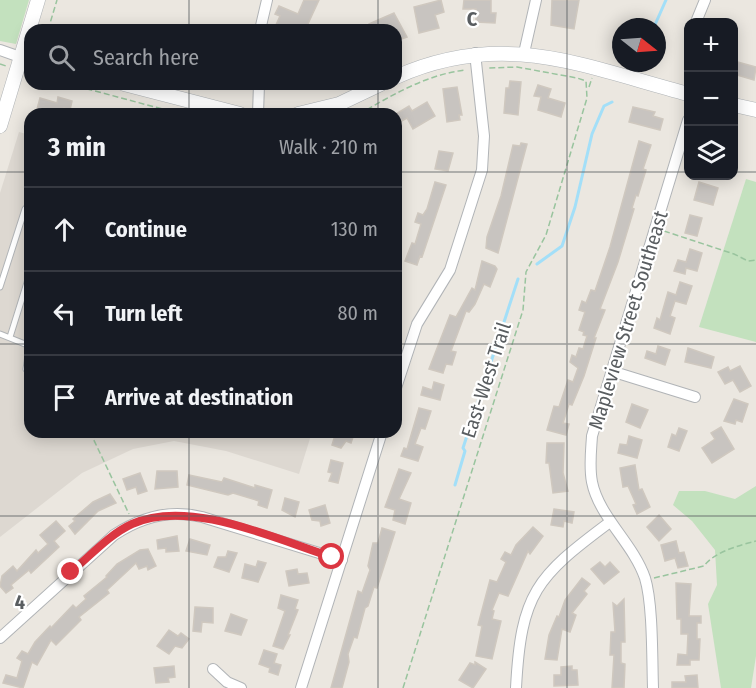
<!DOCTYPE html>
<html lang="en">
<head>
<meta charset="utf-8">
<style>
	:root { --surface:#171b24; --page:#20242c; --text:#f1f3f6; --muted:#9ea1a6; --line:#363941 }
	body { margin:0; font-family:"Fira Sans Condensed",sans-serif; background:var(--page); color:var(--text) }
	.controls { position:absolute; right:18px; top:18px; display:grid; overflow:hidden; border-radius:12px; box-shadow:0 3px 15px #0003 }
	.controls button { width:54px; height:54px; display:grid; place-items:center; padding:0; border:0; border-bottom:2px solid var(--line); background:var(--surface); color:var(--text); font:30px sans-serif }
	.compass { position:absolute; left:612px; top:18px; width:54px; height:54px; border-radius:50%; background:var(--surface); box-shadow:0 3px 15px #0003; rotate:107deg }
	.stop { position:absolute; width:18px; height:18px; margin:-14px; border:4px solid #db3641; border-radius:50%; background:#fff }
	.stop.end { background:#db3641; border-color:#fff; box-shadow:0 2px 6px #0008 }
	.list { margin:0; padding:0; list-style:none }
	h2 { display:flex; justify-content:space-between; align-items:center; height:78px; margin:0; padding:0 24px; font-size:26px }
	h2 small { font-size:20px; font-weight:400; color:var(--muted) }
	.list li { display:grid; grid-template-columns:39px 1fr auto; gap:18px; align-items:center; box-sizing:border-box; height:84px; padding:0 24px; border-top:2px solid var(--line) }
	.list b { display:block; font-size:22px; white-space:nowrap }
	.list em { font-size:20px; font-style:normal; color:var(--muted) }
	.icon { flex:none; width:33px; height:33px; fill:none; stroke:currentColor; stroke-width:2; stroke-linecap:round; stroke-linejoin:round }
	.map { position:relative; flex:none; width:756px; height:688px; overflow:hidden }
	.search { position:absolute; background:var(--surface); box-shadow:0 3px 15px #0003; left:24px; top:24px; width:378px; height:66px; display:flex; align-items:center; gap:15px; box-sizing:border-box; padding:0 21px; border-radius:18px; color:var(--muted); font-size:22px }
	.panel { position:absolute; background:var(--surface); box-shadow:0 3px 15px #0003; left:24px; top:108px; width:378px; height:330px; border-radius:18px }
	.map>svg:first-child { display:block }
</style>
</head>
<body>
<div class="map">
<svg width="756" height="688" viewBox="0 0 756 688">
	<rect width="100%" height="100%" fill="#ebe7e0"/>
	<polygon fill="#ddd8d1" points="19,132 30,135 30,432 312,432 299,474 226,451 174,441 133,449 82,473 0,537 0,193"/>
	<g fill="#c3e1be">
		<polygon points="0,0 29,0 16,44 0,41"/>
		<polygon points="746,179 756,182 756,342 699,327"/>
		<polygon points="756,486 756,656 751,688 721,688 708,604 717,585 715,550 692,521 673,505 679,491 705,491 735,499"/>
	</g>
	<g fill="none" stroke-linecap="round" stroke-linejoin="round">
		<g stroke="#a3dff8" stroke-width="3">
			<polyline points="654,27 666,0"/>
			<polyline points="537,264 562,246 575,207 592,134 604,106 612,102"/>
			<polyline points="455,485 465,451 463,448 518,279"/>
		</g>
	</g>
	<g fill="#c8c4c0" stroke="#cfc8bf" stroke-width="1.5">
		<polygon points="304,0 319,0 306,28 298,25 296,30 283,30 275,27 280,16 275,14 279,6 298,14"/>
		<polygon points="441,0 444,12 435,15 439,28 419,33 414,7"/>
		<polygon points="464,0 491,0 491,13 496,13 495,23 476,22 476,9 463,9"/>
		<polygon points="552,0 579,0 574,29 551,25"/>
		<polygon points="394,13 407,37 396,41 396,30 371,30 369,24"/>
		<polygon points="734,61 756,67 754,80 737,75 738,71 734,70"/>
		<polygon points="510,81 521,82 518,115 504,113 506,88 509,88"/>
		<polygon points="538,85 551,89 548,98 565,103 561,117 538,110 541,97 534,96"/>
		<polygon points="457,87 462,115 459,115 460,120 447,122 443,89"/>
		<polygon points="58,97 72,101 70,110 64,108 62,114 36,113 40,98 57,103"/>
		<polygon points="427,102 435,116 413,129 407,118 396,124 396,114 409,106 412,111"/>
		<polygon points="633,107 655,112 653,116 663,119 660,130 629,122"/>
		<polygon points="639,141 651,145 643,169 646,170 638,196 636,195 632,208 634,209 618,262 600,309 605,310 594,338 596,338 584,376 572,405 569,404 563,423 569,424 566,435 547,430 554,406 559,407 568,380 573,382 578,368 570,362 572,355 576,357 579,348 583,349 587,336 583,335 584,332 579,330 585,312 579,310 582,301 586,303 591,290 595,291 610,247"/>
		<polygon points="521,143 527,144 498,253 486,248 487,237 501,196 513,145 520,146"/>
		<polygon points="439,151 453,153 448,171 435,169"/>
		<polygon points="435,182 446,185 422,257 420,256 417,265 405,261 412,243 415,244 421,224 415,222 418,213 423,215 427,209"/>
		<polygon points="699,182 718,188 713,205 694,200"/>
		<polygon points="690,215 702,218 697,236 685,233"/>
		<polygon points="690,249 702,253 697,271 686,268 685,274 674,271 678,260 686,262"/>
		<polygon points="482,261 495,266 497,269 490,287 484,284 475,304 469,312 466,311 451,351 456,352 452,365 446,364 443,373 429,369 450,315 456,317 472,288 475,290"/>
		<polygon points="680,282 692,286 686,304 675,301 670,316 675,318 670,334 654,328 657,318 660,320 668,292 676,295"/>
		<polygon points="658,346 670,350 665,365 645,358 647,351 656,354"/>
		<polygon points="688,348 714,357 711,368 685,362"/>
		<polygon points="740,366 751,386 740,392 733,380 725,384 718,372 728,367 730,371"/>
		<polygon points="434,382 444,385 440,400 421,395 423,387 432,390"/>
		<polygon points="734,399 748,404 742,422 736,420 735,424 724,421"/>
		<polygon points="632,404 648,410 640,428 626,422"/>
		<polygon points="419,408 431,411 425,429 421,428 415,444 423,447 418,461 401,456 404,448 407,449"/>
		<polygon points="721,427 734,449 712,463 702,448 715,439 711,433"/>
		<polygon points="679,428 687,431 679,451 668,447 672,434 676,436"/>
		<polygon points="336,432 354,434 351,443 346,441 341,448 332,445"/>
		<polygon points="629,436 642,440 637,458 618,453 620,444 627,445"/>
		<polygon points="547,443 564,443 563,473 568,491 553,493 549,463 546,463"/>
		<polygon points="331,460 343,463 338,483 329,481 332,473 328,472"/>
		<polygon points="635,465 639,490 642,489 650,507 637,514 633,505 636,504 628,486 623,487 620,468"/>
		<polygon points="399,469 411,473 399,499 411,503 405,524 393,520 395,510 385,507"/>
		<polygon points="157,471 177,471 178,487 155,489"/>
		<polygon points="140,473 147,491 138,494 136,487 127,490 123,479"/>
		<polygon points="189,475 222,482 224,478 255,488 255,485 272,490 267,508 258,505 259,501 233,493 228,495 187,485"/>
		<polygon points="110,494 116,503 98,511 75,534 69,526 75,521 73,519 93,502"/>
		<polygon points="285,498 299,502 295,517 282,510"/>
		<polygon points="325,505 330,523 321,526 320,521 312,520 309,510"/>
		<polygon points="554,509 574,512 572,523 564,521 563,527 551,525"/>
		<polygon points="659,515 671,529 659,541 647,527"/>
		<polygon points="56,521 65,531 54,541 59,547 31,573 29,570 11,585 13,588 6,593 0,586 2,576 13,566 17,571 36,550 38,553 48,544 40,535"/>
		<polygon points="533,527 543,536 530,554 528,551 508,596 499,593 492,610 494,611 492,619 501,621 492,659 476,656 482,626 478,625 490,580 497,582 506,562 501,559 505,552 511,555 516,545"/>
		<polygon points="382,528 395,532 388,554 377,588 374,587 368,606 365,608 357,638 354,637 348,654 349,662 342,688 331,688 358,591 362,593 370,570 368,566 373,543 378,543"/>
		<polygon points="177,536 179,551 166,552 166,548 158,549 157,540"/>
		<polygon points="190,539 210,545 207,555 186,551"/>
		<polygon points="676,541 679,553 684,552 688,566 678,568 675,558 665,561 661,545"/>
		<polygon points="148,549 156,566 148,570 147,566 139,569 136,563 107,590 109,593 79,617 81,620 56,645 51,640 37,665 32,662 23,688 3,683 6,675 17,678 22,661 17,658 22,651 28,654 35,642 50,626 51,628 73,605 76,608 86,599 84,596 107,577 106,576 117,564 140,550"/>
		<polygon points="228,551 237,553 229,572 214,567 218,557 226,557"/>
		<polygon points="258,561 266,563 258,582 242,578 245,564 256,567"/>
		<polygon points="600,562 605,567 610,562 619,572 604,584 591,569"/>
		<polygon points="297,569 298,574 307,573 309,583 289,586 286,571"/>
		<polygon points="582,578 590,584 584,591 587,594 572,613 576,615 570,632 562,629 557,660 545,659 549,635 557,616 559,617 565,600"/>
		<polygon points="676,583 691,584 689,616 701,616 701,623 697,623 697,639 700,639 699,660 690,660 690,665 677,665 678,654 687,655 688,634 681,634 681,619 677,619"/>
		<polygon points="281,595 298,600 295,609 298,610 288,635 290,635 283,649 273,646 285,611 278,608"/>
		<polygon points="624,599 625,642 621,642 621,663 625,664 624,688 612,688 614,655 610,655 611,632 615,632 613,603 617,606"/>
		<polygon points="195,607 213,608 213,623 202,622 201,632 193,631"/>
		<polygon points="231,614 247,620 241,635 225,631"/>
		<polygon points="169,630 178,636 181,633 189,639 182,648 175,646 169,654 157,646"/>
		<polygon points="264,650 277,654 274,663 281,665 278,675 269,672 270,668 259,664"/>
		<polygon points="475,662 486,669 473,688 459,680 470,663 475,665"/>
		<polygon points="174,666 175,677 168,678 169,682 156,683 154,668"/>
		<polygon points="572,666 572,670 577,670 578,685 554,686 554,675 561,675 561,667"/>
		<polygon points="697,675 698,688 672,688 672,682 686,682 685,676"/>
	</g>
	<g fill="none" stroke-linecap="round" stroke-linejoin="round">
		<defs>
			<g id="lane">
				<polyline points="0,287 25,209 30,204"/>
				<polyline points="0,334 30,346"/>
				<polyline points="10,337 30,273"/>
				<polyline points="26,369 29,348"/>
			</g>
			<g id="street">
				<polyline points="696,22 705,0"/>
				<polyline points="260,30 267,0"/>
				<polyline points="0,50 20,57"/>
				<polyline points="524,53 536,0"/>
				<polyline points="258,114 259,84"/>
				<polyline points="611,371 695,397"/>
				<polyline points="396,388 417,324 450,270 482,170 484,136 475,53"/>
				<path d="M 0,638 L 114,535 C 141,517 170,509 202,517 L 342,560"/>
				<polyline points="213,669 227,682 241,688"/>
				<polyline points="301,688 382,432"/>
				<path d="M 516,688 C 521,593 536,577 610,522"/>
				<path d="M 653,688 C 652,659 653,604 645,578 C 633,543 599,517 592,482 C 589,467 591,452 592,436 L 688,120"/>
			</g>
			<g id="secondary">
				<path d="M 396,77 C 504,29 582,66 688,94"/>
				<polyline points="124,84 240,114"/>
				<polyline points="734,105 756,110"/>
				<polyline points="298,114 339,104 381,84"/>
				<polyline points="0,126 38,0"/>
			</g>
		</defs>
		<use href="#lane" stroke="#b1b4b7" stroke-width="7"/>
		<use href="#street" stroke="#b1b4b7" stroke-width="12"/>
		<use href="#secondary" stroke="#b0b4b7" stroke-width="15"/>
		<g stroke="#99c49e" stroke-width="1.5" stroke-dasharray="6 3" stroke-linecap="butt">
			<polyline points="48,30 57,0"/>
			<polyline points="0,64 6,66"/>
			<polyline points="69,84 181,114"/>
			<polyline points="589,87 592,78"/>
			<path d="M 359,114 C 393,95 425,75 465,70"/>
			<polyline points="664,231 734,254 748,261 756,260"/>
			<polyline points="90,432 129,514"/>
			<path d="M 654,578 L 704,566 C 714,552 740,545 756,541"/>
			<polyline points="403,688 523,310 526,272 546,235 587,98 586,81 577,78 517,67 488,68"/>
		</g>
		<use href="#lane" stroke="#fff" stroke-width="5"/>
		<use href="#street" stroke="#fff" stroke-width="10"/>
		<use href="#secondary" stroke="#fff" stroke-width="14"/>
	</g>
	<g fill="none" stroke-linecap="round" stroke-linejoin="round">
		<path stroke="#db3641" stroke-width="8" d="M 71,572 C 90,556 110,534 132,524 C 189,498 275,539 332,557"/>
	</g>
	<path fill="none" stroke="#595d60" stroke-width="1.5" stroke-opacity="0.55" d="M 189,0 L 189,30M 378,0 L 378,30M 567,0 L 567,688M 189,84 L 189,114M 378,84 L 378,114M 0,172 L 30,172M 396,172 L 688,172M 734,172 L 756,172M 0,344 L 30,344M 396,344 L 756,344M 189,432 L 189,688M 378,432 L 378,688M 0,516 L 756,516"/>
	<g text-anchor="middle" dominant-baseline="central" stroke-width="4.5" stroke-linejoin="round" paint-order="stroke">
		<g font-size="20" fill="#595d60" stroke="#fff">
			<text transform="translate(628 320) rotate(-73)">Mapleview Street Southeast</text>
			<text transform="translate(486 380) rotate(-72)">East-West Trail</text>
		</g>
	</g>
	<g font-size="20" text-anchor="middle" font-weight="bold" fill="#595d60" stroke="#fff" stroke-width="4.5" stroke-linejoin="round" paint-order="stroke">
		<text x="472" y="26">C</text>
		<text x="20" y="609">4</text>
	</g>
</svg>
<div class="controls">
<button>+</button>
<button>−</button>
<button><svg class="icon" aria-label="layers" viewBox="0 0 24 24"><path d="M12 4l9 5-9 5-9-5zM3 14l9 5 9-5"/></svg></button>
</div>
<svg class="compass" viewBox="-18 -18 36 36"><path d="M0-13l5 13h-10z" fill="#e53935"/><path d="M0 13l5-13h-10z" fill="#9ea1a6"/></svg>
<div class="stop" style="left:332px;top:557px"></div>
<div class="stop end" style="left:71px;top:572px"></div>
<div class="search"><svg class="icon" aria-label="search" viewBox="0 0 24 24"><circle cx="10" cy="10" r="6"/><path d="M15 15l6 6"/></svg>Search here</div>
<section class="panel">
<h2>3 min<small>Walk · 210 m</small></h2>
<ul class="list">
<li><svg class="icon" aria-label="ahead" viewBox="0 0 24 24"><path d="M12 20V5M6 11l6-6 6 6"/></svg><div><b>Continue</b></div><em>130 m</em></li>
<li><svg class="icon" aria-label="left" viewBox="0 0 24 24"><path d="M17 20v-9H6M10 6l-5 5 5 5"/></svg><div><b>Turn left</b></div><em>80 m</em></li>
<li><svg class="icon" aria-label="arrive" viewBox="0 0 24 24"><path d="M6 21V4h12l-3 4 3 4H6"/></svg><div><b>Arrive at destination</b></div></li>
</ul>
</section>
</div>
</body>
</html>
